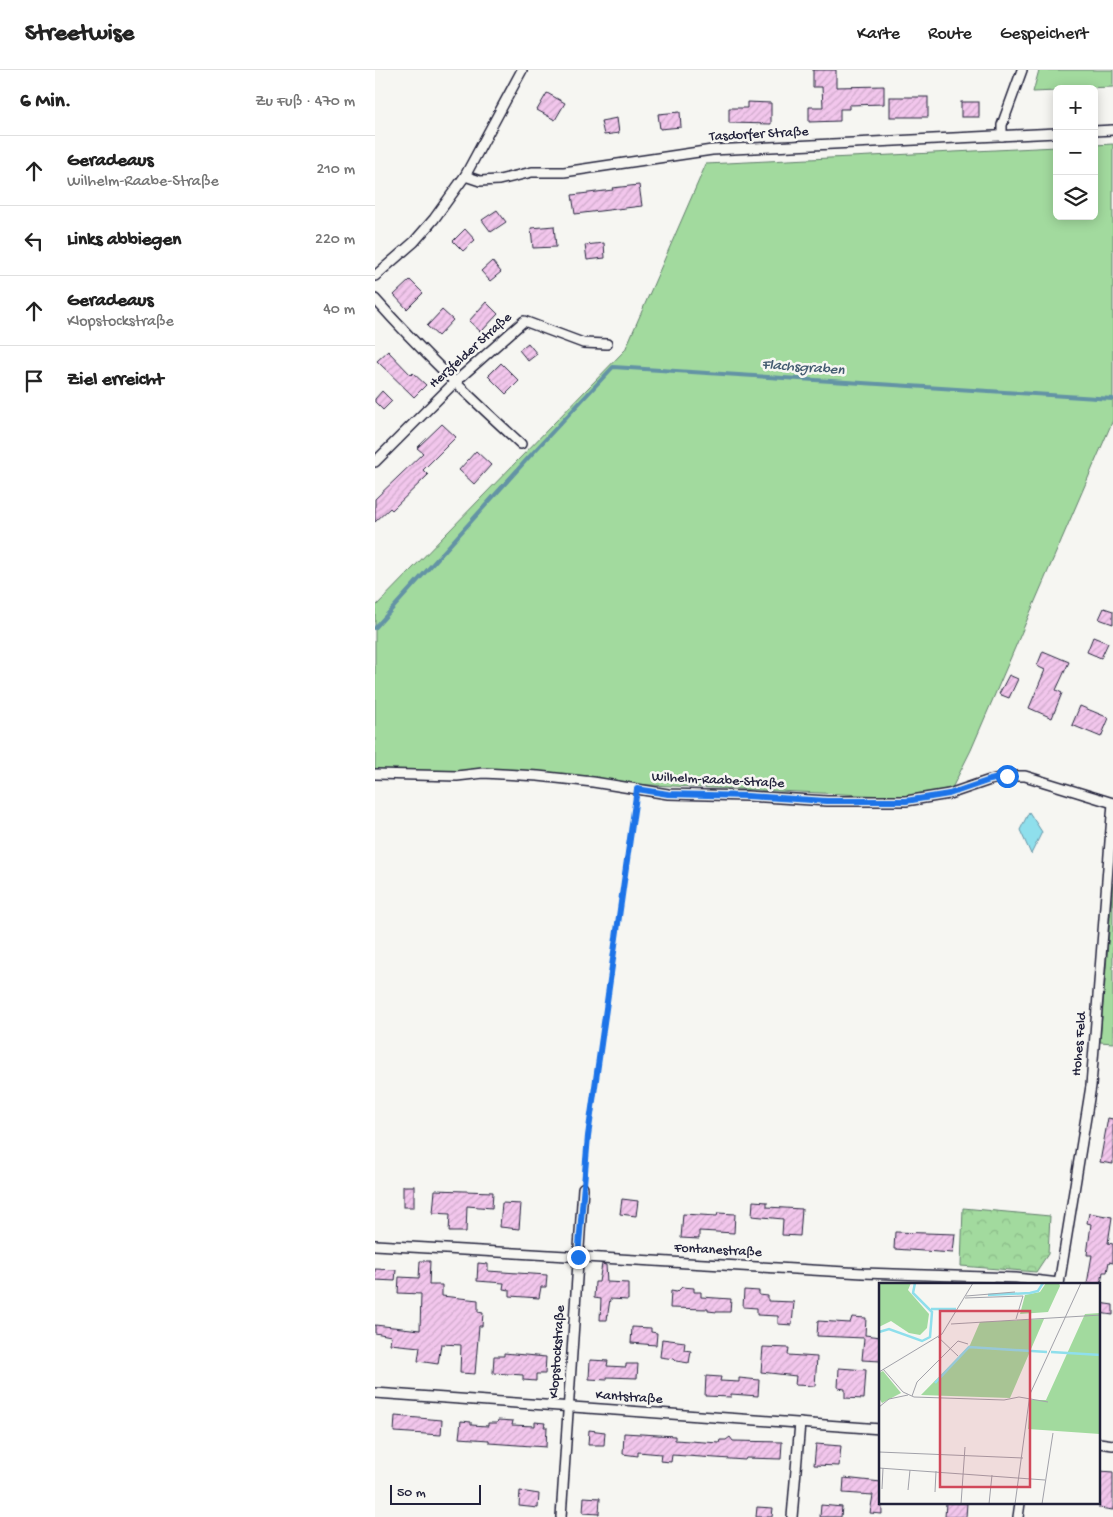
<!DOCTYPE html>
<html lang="de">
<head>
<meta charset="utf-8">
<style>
	:root { --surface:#fff; --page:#f6f6f6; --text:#222; --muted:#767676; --line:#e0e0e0 }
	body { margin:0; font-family:"Gochi Hand",sans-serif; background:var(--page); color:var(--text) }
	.controls { position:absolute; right:15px; top:15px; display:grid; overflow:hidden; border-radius:8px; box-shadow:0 2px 12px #0003 }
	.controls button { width:45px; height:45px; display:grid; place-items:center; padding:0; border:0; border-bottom:1px solid var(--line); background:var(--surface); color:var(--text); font:25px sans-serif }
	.scale { position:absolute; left:15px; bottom:12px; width:91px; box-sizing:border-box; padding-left:5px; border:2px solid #22223b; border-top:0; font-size:14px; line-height:18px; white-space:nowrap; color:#22223b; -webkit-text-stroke:4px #f6f6f2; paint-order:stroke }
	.stop { position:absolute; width:15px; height:15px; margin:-11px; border:4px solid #1a73e8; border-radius:50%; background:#fff }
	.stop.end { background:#1a73e8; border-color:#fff; box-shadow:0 1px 5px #0008 }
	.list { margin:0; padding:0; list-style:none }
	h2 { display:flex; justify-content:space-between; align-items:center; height:65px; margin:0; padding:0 20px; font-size:21px }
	h2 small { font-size:16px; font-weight:400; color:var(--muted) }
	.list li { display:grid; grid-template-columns:32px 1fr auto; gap:15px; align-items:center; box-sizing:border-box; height:70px; padding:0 20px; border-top:1px solid var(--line) }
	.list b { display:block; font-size:19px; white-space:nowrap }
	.list p { margin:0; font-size:16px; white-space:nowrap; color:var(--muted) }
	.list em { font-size:16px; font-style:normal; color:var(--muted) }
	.icon { flex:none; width:28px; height:28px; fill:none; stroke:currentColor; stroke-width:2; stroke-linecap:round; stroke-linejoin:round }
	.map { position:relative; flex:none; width:738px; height:1447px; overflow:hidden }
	header { display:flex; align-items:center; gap:30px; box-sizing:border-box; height:70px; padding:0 25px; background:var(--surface); border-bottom:1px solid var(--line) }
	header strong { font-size:24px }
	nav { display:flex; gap:28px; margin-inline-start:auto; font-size:18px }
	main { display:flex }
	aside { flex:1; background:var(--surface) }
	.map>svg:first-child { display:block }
</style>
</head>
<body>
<header>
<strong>Streetwise</strong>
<nav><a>Karte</a><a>Route</a><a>Gespeichert</a></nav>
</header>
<main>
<aside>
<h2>6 Min.<small>Zu Fuß · 470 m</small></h2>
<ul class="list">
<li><svg class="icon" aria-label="ahead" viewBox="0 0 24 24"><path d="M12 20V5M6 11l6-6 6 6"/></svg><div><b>Geradeaus</b><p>Wilhelm-Raabe-Straße</p></div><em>210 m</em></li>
<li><svg class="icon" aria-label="left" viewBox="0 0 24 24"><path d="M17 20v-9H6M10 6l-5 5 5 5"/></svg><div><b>Links abbiegen</b></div><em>220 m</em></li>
<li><svg class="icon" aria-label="ahead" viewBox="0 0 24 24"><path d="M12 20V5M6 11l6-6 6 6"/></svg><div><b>Geradeaus</b><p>Klopstockstraße</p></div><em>40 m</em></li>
<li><svg class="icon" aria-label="arrive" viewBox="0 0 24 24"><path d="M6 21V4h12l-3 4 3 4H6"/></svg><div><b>Ziel erreicht</b></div></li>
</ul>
</aside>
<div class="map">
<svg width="738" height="1447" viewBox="0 0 738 1447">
	<defs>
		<pattern id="forest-crowns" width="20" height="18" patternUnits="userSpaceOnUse" patternTransform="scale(1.25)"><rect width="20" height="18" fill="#a2da9e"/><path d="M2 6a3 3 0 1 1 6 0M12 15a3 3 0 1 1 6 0" fill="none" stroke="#8bbb89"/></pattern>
		<pattern id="building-hatch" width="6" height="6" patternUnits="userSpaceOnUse" patternTransform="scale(1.25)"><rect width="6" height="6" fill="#f2c6ec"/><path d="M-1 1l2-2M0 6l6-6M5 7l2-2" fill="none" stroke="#cfaacb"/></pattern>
	</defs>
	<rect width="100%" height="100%" fill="#f6f6f2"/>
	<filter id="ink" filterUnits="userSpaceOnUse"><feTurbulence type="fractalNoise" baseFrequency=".02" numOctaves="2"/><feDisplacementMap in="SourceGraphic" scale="10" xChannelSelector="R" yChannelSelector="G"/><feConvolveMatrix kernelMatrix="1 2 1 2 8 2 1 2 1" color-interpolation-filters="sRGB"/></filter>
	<g filter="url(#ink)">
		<g fill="#a2da9e" stroke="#627e6c">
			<polygon points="664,0 738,0 738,17 682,19 682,21 658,22"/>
			<polygon points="738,74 738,350 596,680 577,718 531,727 0,702 0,537 250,280 331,94 682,77 682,146 719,146 719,75"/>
			<polygon points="738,813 738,973 725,972"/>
		</g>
		<polygon fill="url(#forest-crowns)" stroke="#627e6c" points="588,1138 675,1146 673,1184 661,1202 586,1196"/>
		<polygon fill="#8fdfec" stroke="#6393a5" points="654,742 667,762 656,784 645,760"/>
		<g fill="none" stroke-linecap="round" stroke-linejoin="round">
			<polyline stroke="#6393a5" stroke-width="4" points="0,558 154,387 238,297 738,329"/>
		</g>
		<g fill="url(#building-hatch)" stroke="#22223b">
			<polygon points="438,0 461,0 461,17 509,16 509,34 474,35 474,39 465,39 465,51 434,52 434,37 448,37 447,17 438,17"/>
			<polygon points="172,23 190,33 180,50 162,40"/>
			<rect x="515" y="27" width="38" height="20"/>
			<polygon points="372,32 396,33 396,54 354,53 354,38 372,38"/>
			<rect x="586" y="32" width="18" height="15"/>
			<polygon points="305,42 306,57 285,59 283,44"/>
			<polygon points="242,48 244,63 229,65 226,51"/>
			<polygon points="264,115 267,136 200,144 197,125 238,120 237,118"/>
			<polygon points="122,140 131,152 116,162 107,150"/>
			<polygon points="179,156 181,177 158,178 156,158"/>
			<polygon points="90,159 100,170 88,181 78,171"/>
			<polygon points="229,173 230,188 212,190 210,175"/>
			<polygon points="117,191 126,202 115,211 106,201"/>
			<polygon points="35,210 48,223 32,239 19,225"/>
			<polygon points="111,232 123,244 106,262 94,251"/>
			<polygon points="67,240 78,250 63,266 52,256"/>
			<polygon points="153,273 162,284 153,291 144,280"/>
			<polygon points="13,281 36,305 38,303 51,315 39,327 2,291"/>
			<polygon points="126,293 144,311 131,324 113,306"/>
			<polygon points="7,321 17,331 8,340 0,332 0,329"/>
			<polygon points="67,354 81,367 48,400 53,405 17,440 15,438 0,452 0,429 48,383 42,378"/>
			<polygon points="101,381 116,395 99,414 84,400"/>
			<polygon points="729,538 738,541 738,554 724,549"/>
			<polygon points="718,567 733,573 726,588 712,582"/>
			<polygon points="668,581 694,592 681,620 687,623 677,648 654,638 670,600 662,596"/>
			<polygon points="634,605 643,609 634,628 624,624"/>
			<polygon points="705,636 734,648 726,667 697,655"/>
			<polygon points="733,1048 738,1049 738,1094 725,1092"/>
			<rect x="28" y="1116" width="11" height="21"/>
			<polygon points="60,1120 118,1122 117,1138 92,1136 91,1162 74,1162 75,1144 58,1143"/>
			<polygon points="247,1129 263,1131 261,1146 245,1144"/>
			<polygon points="378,1131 392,1132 392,1137 427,1139 425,1166 407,1165 408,1149 377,1146"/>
			<polygon points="127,1133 146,1134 144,1159 125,1157"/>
			<polygon points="343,1143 360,1144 359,1163 324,1161 324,1169 306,1168 308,1144 342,1146"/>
			<polygon points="714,1143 737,1147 733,1173 738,1174 738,1193 734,1192 732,1202 728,1202 726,1214 712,1214 717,1185 712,1185 716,1154 712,1153"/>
			<polygon points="520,1162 580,1164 578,1183 519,1179"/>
			<polygon points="45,1191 55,1191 54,1215 67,1215 67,1226 103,1230 103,1242 108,1243 107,1256 104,1256 100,1304 85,1303 86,1275 66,1274 63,1294 43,1291 45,1277 15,1274 16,1266 0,1263 0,1255 45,1260 46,1224 23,1223 24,1207 44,1208"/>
			<polygon points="103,1193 113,1194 113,1201 172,1205 171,1217 166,1217 164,1228 135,1226 135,1220 128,1219 129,1213 102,1211"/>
			<polygon points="227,1194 231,1195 232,1212 253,1213 253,1230 235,1229 232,1250 225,1250 226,1229 219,1228 220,1212 224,1212"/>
			<polygon points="0,1199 21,1200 20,1211 0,1210"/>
			<polygon points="307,1217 319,1218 319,1222 326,1222 326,1227 356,1229 355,1242 342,1242 333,1241 333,1239 295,1238 296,1221 302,1222"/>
			<polygon points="369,1220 384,1221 384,1225 393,1226 393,1231 419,1232 417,1255 403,1254 403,1246 382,1245 382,1238 368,1237"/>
			<polygon points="724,1233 738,1235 738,1245 724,1243"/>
			<polygon points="477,1247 491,1248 490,1265 506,1267 506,1291 487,1290 489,1268 442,1266 443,1251 475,1253"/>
			<polygon points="257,1257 276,1258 276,1262 282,1263 281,1275 256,1273"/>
			<polygon points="287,1269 310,1272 309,1280 316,1281 314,1293 301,1291 299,1289 285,1287"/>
			<polygon points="388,1277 414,1278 413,1285 442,1287 440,1316 420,1315 421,1306 386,1302"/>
			<polygon points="129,1283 171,1287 170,1304 161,1304 161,1311 148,1310 148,1305 118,1303 119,1286 129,1286"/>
			<polygon points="215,1290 233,1291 232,1296 251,1297 251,1294 263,1294 262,1308 232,1307 232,1310 214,1309"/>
			<polygon points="464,1298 491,1300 489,1329 470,1328 470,1319 463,1318"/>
			<polygon points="331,1306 346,1307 345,1311 364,1312 364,1308 384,1310 383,1326 356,1324 356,1327 330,1326"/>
			<polygon points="20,1346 67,1350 66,1365 19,1362"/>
			<polygon points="123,1350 138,1351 137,1355 160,1356 160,1352 170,1353 169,1357 172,1357 171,1377 114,1373 114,1370 84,1368 86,1351 96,1352 96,1355 113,1356 113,1353 122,1353"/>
			<polygon points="214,1360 230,1362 229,1375 213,1375"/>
			<polygon points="249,1363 300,1366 300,1370 344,1373 345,1370 351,1370 355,1367 358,1371 407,1372 406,1389 371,1388 370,1390 297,1385 296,1392 285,1391 286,1384 263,1382 263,1386 248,1384"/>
			<polygon points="441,1374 466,1376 464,1396 439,1395"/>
			<polygon points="724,1401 738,1402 738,1440 724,1438"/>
			<polygon points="469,1408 506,1412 507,1444 495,1443 498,1425 468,1423"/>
			<polygon points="145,1421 164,1424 163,1438 144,1436"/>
			<polygon points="209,1427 225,1428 224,1444 208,1443"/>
			<polygon points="571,1433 592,1433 591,1447 570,1447"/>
			<polygon points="446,1435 467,1437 466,1447 445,1447"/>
			<polygon points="382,1437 398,1438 397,1447 381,1447"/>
		</g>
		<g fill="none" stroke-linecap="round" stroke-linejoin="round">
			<defs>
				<g id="minor">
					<polyline points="719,61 738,60"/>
					<polyline points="627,66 627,55 647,0"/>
					<polyline points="90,106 105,111 124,110 157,102 189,102 337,80 682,63"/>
					<polyline points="0,206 39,172 59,149 90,106 147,0"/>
					<path d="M 0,229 C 46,281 95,327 146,374"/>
					<polyline points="0,392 79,313 149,251 208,273 232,274"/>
					<polyline points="0,704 82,706 108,703 163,706 218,712 293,724 372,726 452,731 531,731 574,724 615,710 633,706 650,706 738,733"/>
					<polyline points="0,1175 488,1203 641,1208 684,1213"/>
					<polyline points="684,1214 716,1016 738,733"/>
					<polyline points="0,1323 506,1359"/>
					<polyline points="724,1373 738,1375"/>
					<polyline points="186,1447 208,1118"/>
					<polyline points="417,1447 425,1353"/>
					<polyline points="643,1447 645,1433"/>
				</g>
			</defs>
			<use href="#minor" stroke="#22223b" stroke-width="12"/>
			<polyline stroke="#22223b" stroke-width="2" stroke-dasharray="4 4" stroke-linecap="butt" points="209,1108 213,1066 260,729"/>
			<use href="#minor" stroke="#f6f6f2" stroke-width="9"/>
		</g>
	</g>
	<g fill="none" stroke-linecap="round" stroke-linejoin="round" filter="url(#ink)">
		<polyline stroke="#1a73e8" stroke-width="6" points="203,1187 213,1066 262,719 293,724 372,726 452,731 531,731 574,724 615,710 632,706"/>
	</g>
	<g text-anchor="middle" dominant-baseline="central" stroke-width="5" stroke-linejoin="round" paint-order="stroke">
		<g font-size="14" fill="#22223b" stroke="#f6f6f2">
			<text transform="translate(384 65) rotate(-3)">Tasdorfer Straße</text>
			<text transform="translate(96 281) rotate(-42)">Herzfelder Straße</text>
			<text transform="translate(343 711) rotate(3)">Wilhelm-Raabe-Straße</text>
			<text transform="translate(705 974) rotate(-85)">Hohes Feld</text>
			<text transform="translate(343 1181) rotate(3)">Fontanestraße</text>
			<text transform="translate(183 1282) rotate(-86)">Klopstockstraße</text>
			<text transform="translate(254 1328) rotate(4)">Kantstraße</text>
		</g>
		<g font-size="15" font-style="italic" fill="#435b70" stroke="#f6f6f2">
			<text transform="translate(428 298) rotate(4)">Flachsgraben</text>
		</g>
	</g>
	<g transform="translate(504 1213)">
		<rect width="221" height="221" fill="#f6f6f2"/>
		<path d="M 0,0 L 32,0 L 29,7 L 50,31 L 48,45 L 41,52 L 30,50 L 12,38 L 0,44 ZM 167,0 L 180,0 L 181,3 L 169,29 L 141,31 L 146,12 L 161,9 ZM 221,30 L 221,151 L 149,146 L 151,117 L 167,117 L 206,31 ZM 165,36 L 131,115 L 42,112 L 91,62 L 101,39 ZM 4,88 L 22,110 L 3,120 L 0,115 L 0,90 Z" fill="#a2da9e"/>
		<path fill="none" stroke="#8fdfec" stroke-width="2.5" d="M 109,12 L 151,10 L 159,8 L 164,0M 52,26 L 77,26M 0,49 L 10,46 L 43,58 L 51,54 L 53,29 L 34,10 L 36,0M 172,69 L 222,72M 56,100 L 90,64 L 168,69"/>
		<path fill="none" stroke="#a1a1a9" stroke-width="1" d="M 87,13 L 136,9M 86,15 L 144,13 L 137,36M 72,41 L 222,32M 59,54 L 79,73M 4,86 L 24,109 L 35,114 L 125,117 L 140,114 L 169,119M 0,89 L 63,51 L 94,0M 33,113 L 38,99 L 79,58 L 89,61M 0,124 L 10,116 L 29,112M 0,169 L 144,175M 0,185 L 166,197M 3,206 L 4,185M 29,207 L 31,187M 56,209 L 57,188M 82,221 L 86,164M 110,221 L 113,192M 136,221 L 151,111 L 202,0M 163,221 L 174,150"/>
		<path fill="#d1495b" fill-opacity="0.15" stroke="#d1495b" stroke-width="2.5" d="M 61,28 L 151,28 L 151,204 L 61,204 Z"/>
		<rect width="221" height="221" fill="none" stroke="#22223b" stroke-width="2.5"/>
	</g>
</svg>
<div class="controls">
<button>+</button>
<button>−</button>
<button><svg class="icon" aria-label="layers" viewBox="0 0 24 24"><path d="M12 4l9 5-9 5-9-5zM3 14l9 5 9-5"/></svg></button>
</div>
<div class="scale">50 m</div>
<div class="stop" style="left:632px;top:706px"></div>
<div class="stop end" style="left:203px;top:1187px"></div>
</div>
</main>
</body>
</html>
